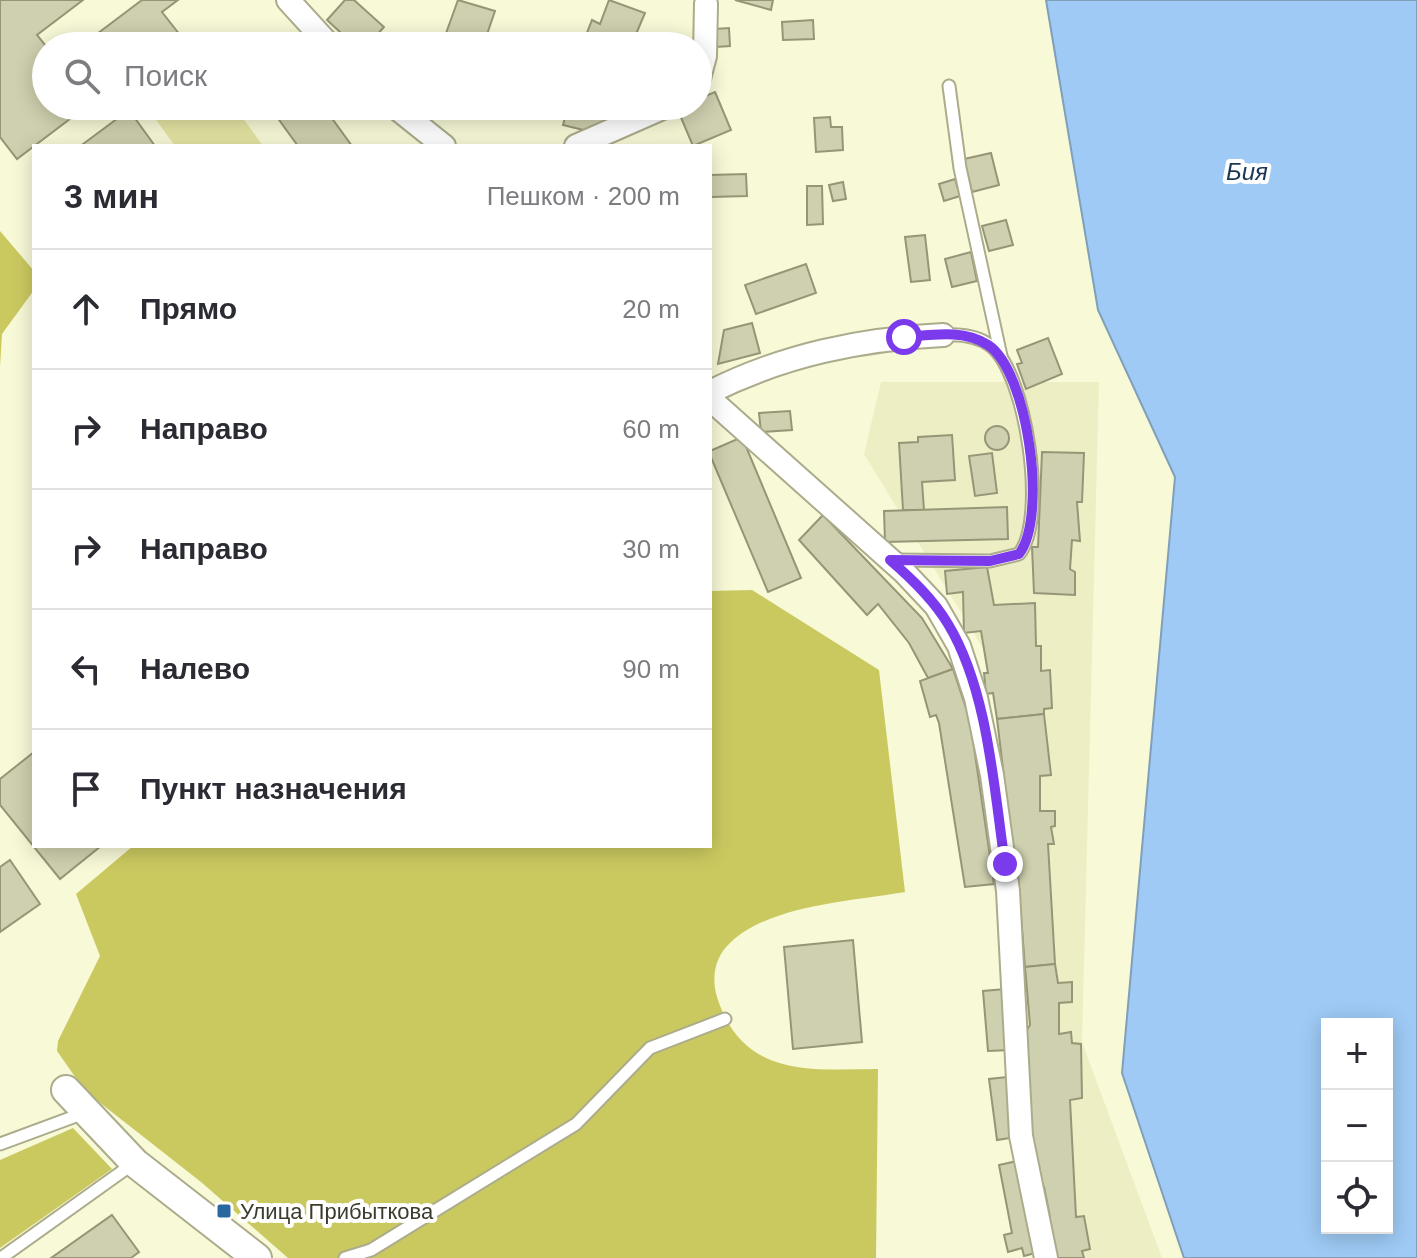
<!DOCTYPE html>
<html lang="ru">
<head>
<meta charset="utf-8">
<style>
	:root { --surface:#fff; --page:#f7f7f7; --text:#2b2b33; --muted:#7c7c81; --line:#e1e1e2 }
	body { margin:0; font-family:Helvetica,sans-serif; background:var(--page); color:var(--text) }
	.controls { position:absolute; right:24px; bottom:24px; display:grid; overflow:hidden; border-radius:0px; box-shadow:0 4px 20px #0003 }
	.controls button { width:72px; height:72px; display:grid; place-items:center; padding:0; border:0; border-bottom:2px solid var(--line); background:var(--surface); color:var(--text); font:40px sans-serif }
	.stop { position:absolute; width:24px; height:24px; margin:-18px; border:6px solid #7c3aed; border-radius:50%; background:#fff }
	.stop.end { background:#7c3aed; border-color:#fff; box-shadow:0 2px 8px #0008 }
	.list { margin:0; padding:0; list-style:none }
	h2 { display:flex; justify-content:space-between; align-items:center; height:104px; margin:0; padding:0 32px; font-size:34px }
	h2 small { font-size:26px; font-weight:400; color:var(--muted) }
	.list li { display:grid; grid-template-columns:52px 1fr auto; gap:24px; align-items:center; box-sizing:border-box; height:120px; padding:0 32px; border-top:2px solid var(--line) }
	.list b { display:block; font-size:30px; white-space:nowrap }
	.list em { font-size:26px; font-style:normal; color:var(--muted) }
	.icon { flex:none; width:44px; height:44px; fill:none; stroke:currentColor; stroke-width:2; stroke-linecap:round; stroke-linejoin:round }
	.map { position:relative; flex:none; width:1417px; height:1258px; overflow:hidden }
	.search { position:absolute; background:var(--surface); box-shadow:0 4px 20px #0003; left:32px; top:32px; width:680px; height:88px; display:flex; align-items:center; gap:20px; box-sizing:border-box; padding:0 28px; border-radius:44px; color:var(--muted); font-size:30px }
	.panel { position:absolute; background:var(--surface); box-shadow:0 4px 20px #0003; left:32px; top:144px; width:680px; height:704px; border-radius:0px }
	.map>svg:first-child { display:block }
</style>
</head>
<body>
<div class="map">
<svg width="1417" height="1258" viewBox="0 0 1417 1258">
	<rect width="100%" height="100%" fill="#f8f9d7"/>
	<polygon fill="#eeeec5" points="881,382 1099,382 1082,1042 1162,1258 1060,1258 1029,1146 1014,876 990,660 864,454"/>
	<polygon fill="#e4e4a3" points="146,106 234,106 263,146 175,146"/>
	<g fill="#cac960">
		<polygon points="0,231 34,271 34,290 2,334 0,367"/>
		<path d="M 752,590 L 879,670 L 905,892 C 854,901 770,905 731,942 C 715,956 711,977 717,997 C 742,1077 809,1070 878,1069 L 876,1258 L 288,1258 L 201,1182 L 85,1091 L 57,1051 L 58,1041 L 100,956 L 76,894 L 133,846 L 710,846 L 710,591 Z"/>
		<polygon points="73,1128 112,1169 0,1248 0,1160"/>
	</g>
	<path fill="#9ecaf5" stroke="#809fb9" stroke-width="2" fill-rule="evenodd" d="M 1046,0 L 1417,0 L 1417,1258 L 1184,1258 L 1122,1073 L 1175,477 L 1098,310 ZM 1327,1024 L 1387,1024 L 1387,1228 L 1327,1228 Z"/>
	<g fill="#cfd0af" stroke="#969677" stroke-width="2">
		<polygon points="0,0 83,0 37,35 46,46 46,106 87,106 17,159 0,137"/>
		<polygon points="142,0 178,0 162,12 180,35 166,46 81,46"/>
		<polygon points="345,0 354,0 384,27 367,46 355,46 327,20"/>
		<polygon points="458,0 495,11 483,46 445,36"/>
		<polygon points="609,0 645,13 631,46 606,46 585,38 592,20 600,24"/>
		<polygon points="735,0 773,0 771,10"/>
		<polygon points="813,20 814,39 783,40 782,22"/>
		<polygon points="729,28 730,46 716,47 715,29"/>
		<polygon points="715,92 731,130 693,146 677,108 698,106 698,99"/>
		<polygon points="269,106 323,106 352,146 298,146"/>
		<polygon points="503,106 542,106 538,117"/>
		<polygon points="568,106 606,111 600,134 563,125"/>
		<polygon points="129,110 155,146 85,146 83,144"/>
		<polygon points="830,117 831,127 842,127 843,150 816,152 814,118"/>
		<polygon points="991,153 999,185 972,192 964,159"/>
		<polygon points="746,174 747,196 711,197 710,175"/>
		<polygon points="955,179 960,196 944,201 939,184"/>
		<polygon points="843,182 846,199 833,201 829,185"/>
		<polygon points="807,186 822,186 823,224 807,225"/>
		<polygon points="1006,220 1013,245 989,251 982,226"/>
		<polygon points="925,235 930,280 911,282 905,237"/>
		<polygon points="971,252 977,281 952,287 945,259"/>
		<polygon points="806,264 816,293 756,314 745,285"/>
		<polygon points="752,323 760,353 718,364 724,330"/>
		<polygon points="1048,338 1062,374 1026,389 1017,364 1022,363 1017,350"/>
		<polygon points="790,411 792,430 761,432 759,413"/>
		<circle cx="997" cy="438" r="12"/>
		<polygon points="952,435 955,480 922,482 924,510 903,510 899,443 918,442 918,437"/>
		<polygon points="742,437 801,578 768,592 710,455 710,451"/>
		<polygon points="1042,452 1084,453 1082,502 1077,502 1080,541 1072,540 1070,569 1075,572 1075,595 1034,593 1032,547 1038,547"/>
		<polygon points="992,453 997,493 975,496 969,456"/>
		<polygon points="1007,507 1008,539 885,542 884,511"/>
		<polygon points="823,515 922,618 953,669 928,678 909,643 878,604 867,615 799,540"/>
		<polygon points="987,567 994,605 1035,603 1036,646 1041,646 1041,671 1050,670 1052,708 1044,709 1044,714 997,719 993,693 986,694 984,673 988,673 981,631 964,633 963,592 947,594 945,571"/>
		<polygon points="953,669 970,720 994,884 965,887 939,723 936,715 930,717 920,681"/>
		<polygon points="1044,714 1051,775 1040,776 1040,811 1055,811 1055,826 1051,827 1054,844 1048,844 1055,964 1025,967 1018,877 1015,876 1005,819 1009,818 997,719"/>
		<polygon points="34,752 34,846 101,846 60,879 0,805 0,779"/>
		<polygon points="10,860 40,904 0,932 0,867"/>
		<polygon points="853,940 862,1042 793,1049 784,947"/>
		<polygon points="1055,964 1058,983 1072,982 1072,1002 1059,1003 1059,1034 1071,1032 1072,1043 1081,1044 1082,1098 1070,1100 1076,1217 1084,1216 1090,1249 1082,1251 1084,1258 1054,1258 1046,1224 1050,1217 1044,1187 1039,1188 1031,1141 1032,1126 1021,1039 1030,1025 1025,967"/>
		<polygon points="1005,989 1010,1050 988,1051 983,991"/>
		<polygon points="1007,1077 1016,1137 997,1140 989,1079"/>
		<polygon points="1017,1161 1039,1252 1024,1256 1022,1248 1008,1252 1004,1235 1012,1233 999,1165"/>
		<polygon points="112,1215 139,1252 131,1258 51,1258"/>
	</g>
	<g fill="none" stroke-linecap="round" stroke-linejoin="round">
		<defs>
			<g id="service">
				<polyline points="949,86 960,168 1001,356"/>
				<path d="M 894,560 L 990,561 L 1019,554 C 1048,519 1026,373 991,346 C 977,335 959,334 943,335"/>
				<polyline points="0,1144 84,1113"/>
				<polyline points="1,1258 134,1163"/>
				<polyline points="345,1258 371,1250 576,1124 650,1048 725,1019"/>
			</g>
			<g id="minor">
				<polyline points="288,0 330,46"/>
				<polyline points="698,82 705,56 706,4"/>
				<polyline points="394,106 444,146"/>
				<polyline points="576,146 667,106"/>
				<path d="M 710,392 C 784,355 860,339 943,335"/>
				<polyline points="710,399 904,572 936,606 959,646 976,698 992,775 1008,891 1021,1136 1046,1258"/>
			</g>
			<polyline id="tertiary" points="66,1090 135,1163 257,1258"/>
		</defs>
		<use href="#service" stroke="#acac8c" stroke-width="15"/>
		<use href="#minor" stroke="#acac8c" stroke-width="26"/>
		<use href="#tertiary" stroke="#acac8c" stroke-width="32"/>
		<use href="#service" stroke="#fff" stroke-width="11"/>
		<use href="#minor" stroke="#fff" stroke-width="22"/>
		<use href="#tertiary" stroke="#fff" stroke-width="28"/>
	</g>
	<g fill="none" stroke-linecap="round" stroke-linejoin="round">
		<path stroke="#7c3aed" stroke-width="10" d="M 904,337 C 932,335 964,329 988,345 C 1028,371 1048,517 1019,554 L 990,561 L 890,560 C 912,579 933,599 948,624 C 988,690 994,789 1005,864"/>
	</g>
	<rect fill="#28689e" stroke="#fff" stroke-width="3" x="216" y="1203" width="16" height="16" rx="4"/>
	<g text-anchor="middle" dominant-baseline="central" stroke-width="8" stroke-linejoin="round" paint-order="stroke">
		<g font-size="22" fill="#3b3b2d" stroke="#fff" text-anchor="start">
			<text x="240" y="1211">Улица Прибыткова</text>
		</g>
		<g font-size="24" font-style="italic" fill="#183854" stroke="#fff">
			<text x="1247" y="171">Бия</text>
		</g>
	</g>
</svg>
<div class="controls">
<button>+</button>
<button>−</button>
<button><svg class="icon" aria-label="locate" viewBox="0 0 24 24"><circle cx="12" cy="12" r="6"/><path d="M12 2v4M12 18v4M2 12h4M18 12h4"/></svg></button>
</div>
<div class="stop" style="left:904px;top:337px"></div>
<div class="stop end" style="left:1005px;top:864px"></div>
<div class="search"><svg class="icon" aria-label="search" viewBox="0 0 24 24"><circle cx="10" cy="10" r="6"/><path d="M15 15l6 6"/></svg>Поиск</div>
<section class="panel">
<h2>3 мин<small>Пешком · 200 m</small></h2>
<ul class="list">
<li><svg class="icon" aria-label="ahead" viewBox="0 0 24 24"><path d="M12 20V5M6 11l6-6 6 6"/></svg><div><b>Прямо</b></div><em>20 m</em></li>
<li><svg class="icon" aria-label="right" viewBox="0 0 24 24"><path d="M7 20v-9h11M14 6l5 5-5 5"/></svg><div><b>Направо</b></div><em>60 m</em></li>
<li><svg class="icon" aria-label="right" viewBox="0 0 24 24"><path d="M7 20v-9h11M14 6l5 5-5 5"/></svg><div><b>Направо</b></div><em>30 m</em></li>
<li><svg class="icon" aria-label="left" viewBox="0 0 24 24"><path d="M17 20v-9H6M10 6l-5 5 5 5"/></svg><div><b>Налево</b></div><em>90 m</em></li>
<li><svg class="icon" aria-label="arrive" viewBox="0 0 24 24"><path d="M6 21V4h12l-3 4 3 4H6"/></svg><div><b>Пункт назначения</b></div></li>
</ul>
</section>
</div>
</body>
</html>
